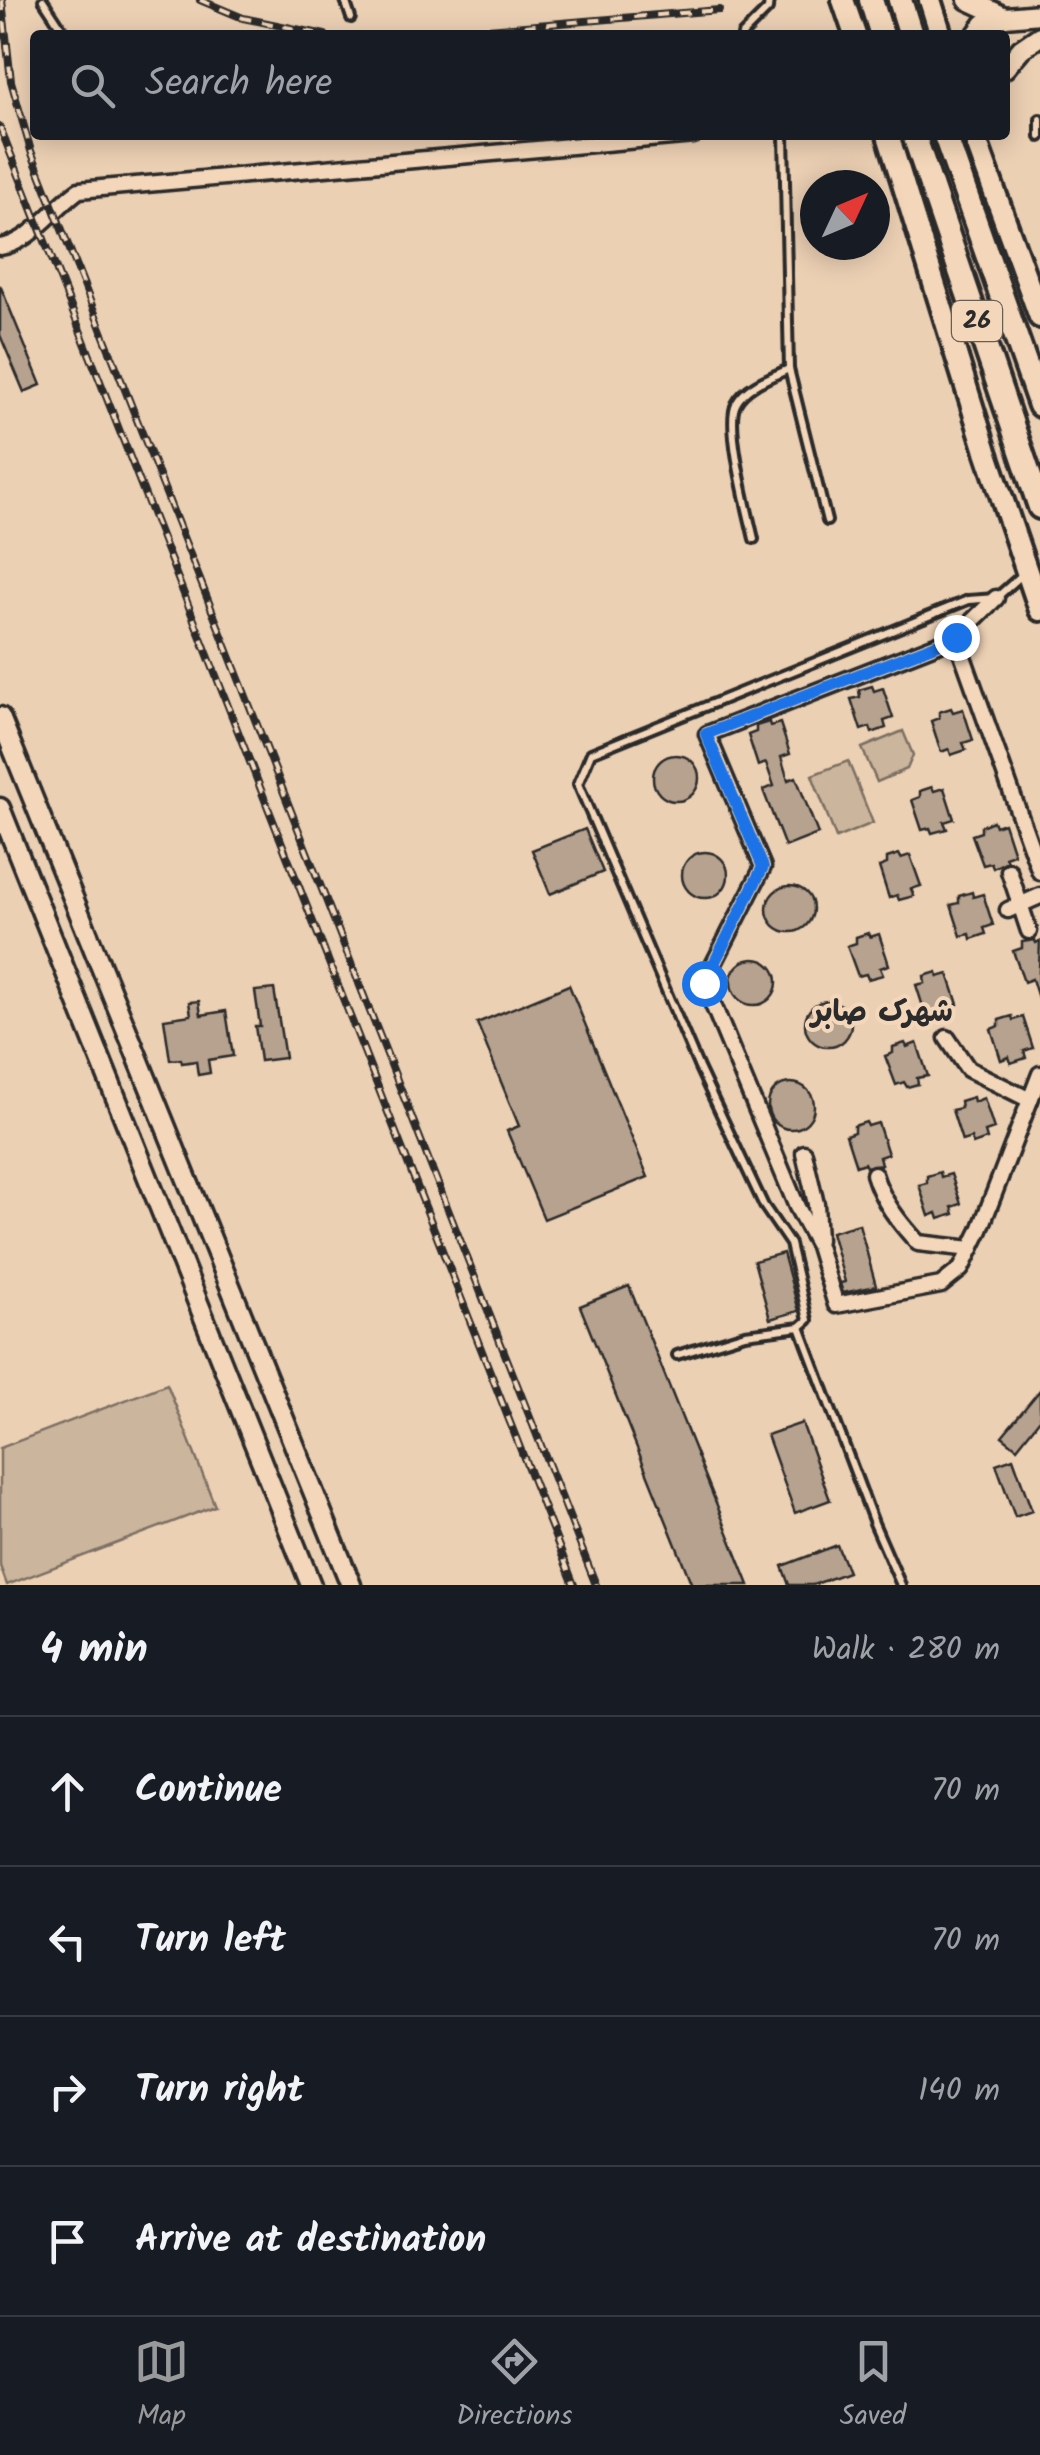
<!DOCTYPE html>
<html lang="en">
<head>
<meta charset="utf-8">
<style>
	:root { --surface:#171b24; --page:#20242c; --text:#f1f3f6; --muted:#9ea1a6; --line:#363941; --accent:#98999b }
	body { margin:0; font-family:Kalam,"Playpen Sans Arabic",sans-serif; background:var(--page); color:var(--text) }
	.compass { position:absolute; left:800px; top:170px; width:90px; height:90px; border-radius:50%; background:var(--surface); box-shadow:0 5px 25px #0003; rotate:46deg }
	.stop { position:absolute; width:30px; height:30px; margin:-22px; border:8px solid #1a73e8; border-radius:50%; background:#fff }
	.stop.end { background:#1a73e8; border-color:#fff; box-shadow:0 2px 10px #0008 }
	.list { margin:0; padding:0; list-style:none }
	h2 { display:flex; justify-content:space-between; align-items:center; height:130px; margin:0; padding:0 40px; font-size:42px }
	h2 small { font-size:32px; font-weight:400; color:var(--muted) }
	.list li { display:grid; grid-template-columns:65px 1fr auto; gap:30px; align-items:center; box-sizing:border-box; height:150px; padding:0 40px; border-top:2px solid var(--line) }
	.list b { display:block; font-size:38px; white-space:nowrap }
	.list em { font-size:32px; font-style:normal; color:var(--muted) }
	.icon { flex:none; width:55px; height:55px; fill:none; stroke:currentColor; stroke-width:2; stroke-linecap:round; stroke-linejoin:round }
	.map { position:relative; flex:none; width:1040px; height:1585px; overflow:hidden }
	.search { position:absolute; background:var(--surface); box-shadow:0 5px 25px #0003; left:30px; right:30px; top:30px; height:110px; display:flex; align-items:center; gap:25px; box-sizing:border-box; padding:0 35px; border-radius:10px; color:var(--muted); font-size:38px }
	.sheet { height:730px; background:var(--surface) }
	nav { display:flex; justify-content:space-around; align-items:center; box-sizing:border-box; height:140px; border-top:2px solid var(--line); background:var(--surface); font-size:28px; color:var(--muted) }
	nav a { display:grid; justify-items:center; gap:5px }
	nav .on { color:var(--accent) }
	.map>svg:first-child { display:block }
</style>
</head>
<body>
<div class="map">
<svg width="1040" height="1585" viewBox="0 0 1040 1585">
	<rect width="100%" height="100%" fill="#ecd0b4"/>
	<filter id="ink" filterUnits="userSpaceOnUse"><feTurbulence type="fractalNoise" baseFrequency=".01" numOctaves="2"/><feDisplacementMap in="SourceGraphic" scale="20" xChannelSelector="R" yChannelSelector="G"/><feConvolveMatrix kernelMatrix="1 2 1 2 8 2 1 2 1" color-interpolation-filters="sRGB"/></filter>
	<g filter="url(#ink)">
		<g fill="#ccb59d" stroke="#7c7064" stroke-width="2.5">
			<polygon points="903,731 913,755 907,769 877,782 862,748"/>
			<polygon points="848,761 873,823 836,838 812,775"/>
			<polygon points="167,1384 215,1506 7,1585 0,1566 0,1448"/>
		</g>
		<g fill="#b6a28e" stroke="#2b2b2b" stroke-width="2.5">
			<polygon points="0,285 41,385 24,392 0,335"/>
			<polygon points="872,686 874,691 883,688 893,718 884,721 886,728 872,733 870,727 861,730 851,699 860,697 859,690"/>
			<polygon points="951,708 953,712 963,709 973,740 963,743 966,750 951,755 949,749 941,752 931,721 939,718 939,712"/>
			<polygon points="769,722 770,726 780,723 790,754 781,757 788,780 796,777 818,834 785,847 763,790 774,786 766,763 758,766 748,735 756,732 756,726"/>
			<circle cx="676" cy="778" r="23"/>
			<polygon points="932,787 934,791 944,788 954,819 944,822 947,829 932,833 930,828 922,830 912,800 920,797 920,791"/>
			<polygon points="993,821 995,826 1004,823 1014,854 1005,857 1007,861 993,868 991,863 983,865 972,835 981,832 981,826"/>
			<polygon points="585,829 603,872 550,894 532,850"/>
			<circle cx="705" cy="875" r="23"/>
			<polygon points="899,854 901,858 910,855 921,886 911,889 914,896 899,900 897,895 889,898 879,867 887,864 887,858"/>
			<circle cx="790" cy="909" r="23"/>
			<polygon points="972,892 973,897 983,894 993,925 984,928 986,934 971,939 970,934 961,936 951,905 959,903 959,896"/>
			<polygon points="868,933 870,937 879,934 889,965 880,968 883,975 868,979 866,974 858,976 847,946 856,943 856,937"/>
			<polygon points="1035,940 1036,943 1040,941 1038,998 1032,979 1024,982 1013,951 1022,948 1022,942"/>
			<circle cx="754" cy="982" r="23"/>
			<polygon points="937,972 938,977 948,974 958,1004 949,1008 951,1014 937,1019 935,1013 926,1016 916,985 925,983 924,976"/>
			<polygon points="569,985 648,1177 544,1219 507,1131 519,1126 477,1023"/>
			<polygon points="274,989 285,1058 260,1061 255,1026 260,1026 255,991"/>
			<polygon points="199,1001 201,1015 226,1011 233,1056 208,1060 210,1073 198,1075 196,1061 182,1063 181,1059 170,1060 164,1019 191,1015 189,1002"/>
			<circle cx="828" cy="1024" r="23"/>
			<polygon points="1012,1016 1013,1020 1023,1017 1033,1048 1024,1051 1026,1058 1011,1063 1009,1057 1001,1060 991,1029 999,1026 999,1020"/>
			<polygon points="905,1043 907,1047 917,1043 928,1076 917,1078 918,1084 907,1087 904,1082 896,1085 885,1056 893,1053 893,1047"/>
			<circle cx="791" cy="1106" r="23"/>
			<polygon points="973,1097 974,1102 984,1098 994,1129 985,1132 987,1139 973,1144 971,1138 962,1141 952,1110 961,1108 960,1101"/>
			<polygon points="866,1122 868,1126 878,1123 888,1154 879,1157 881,1164 866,1167 864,1163 856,1166 846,1135 854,1132 854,1126"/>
			<polygon points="940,1172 941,1177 951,1174 961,1204 952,1207 954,1214 939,1219 937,1213 929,1216 919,1185 927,1183 927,1176"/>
			<polygon points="859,1224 876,1286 843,1293 840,1283 845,1282 831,1232"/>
			<polygon points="783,1253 799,1311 770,1319 754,1261"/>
			<polygon points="629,1286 749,1585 692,1585 580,1306"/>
			<polygon points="1040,1390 1040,1419 1017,1448 1002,1436"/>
			<polygon points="802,1423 830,1500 795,1513 767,1435"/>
			<polygon points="1013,1458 1032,1511 1015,1517 996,1464"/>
			<polygon points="837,1545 848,1572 813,1585 789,1585 782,1566"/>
		</g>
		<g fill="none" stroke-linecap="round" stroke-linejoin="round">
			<defs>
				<g id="service">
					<polyline points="43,0 66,35"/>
					<polyline points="345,0 351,18"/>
					<polyline points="742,35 768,9 769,0"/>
					<polyline points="1040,119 1040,137"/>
					<polyline points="784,135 789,369 827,521"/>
					<path d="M 754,539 C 748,512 725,425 736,404 C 745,386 771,377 789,369"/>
					<polyline points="800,1327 874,1523 901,1585"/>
					<polyline points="677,1355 745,1334 800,1327 808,1320 790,1244 764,1206 699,1068 578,784 591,753 968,600 996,598 1023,574"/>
				</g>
				<g id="minor">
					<path d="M 0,247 C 31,243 54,207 79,190 L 694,135"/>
					<polyline points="996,598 956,637 707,734 763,867 704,983 797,1207 818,1246 836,1305 941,1285 961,1269 980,1230 1040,1074"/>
					<polyline points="956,637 1040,872"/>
					<polyline points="1009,871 1029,931"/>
					<polyline points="1008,910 1040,896"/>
					<polyline points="947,1038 968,1069 1030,1100"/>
					<polyline points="804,1153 816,1204 818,1240"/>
					<path d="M 874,1174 C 882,1201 899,1222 918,1243 L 971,1249"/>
				</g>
				<g id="tertiary">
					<polyline points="968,0 1005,17 1040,14"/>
					<polyline points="976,35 984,24 1005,17"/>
					<polyline points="1005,68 1021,49 1040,36"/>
					<polyline points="0,717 351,1585"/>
					<polyline points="0,808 311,1585"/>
				</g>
				<g id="primary">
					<polyline points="843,0 855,35"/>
					<polyline points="930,0 941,35"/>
					<polyline points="888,135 985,448 1040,610"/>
					<polyline points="974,135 1040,317"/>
				</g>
				<g id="trunk">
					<polyline points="871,0 882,35"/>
					<polyline points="900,0 911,35"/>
					<polyline points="914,135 1040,507"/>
					<polyline points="945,135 1040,405"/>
				</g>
			</defs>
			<use href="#service" stroke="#2b2b2b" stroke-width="14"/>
			<use href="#minor" stroke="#2b2b2b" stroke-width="21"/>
			<use href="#tertiary" stroke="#2b2b2b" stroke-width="25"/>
			<use href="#primary" stroke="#2b2b2b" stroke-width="28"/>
			<use href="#trunk" stroke="#2b2b2b" stroke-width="30"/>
			<use href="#service" stroke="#f4d7ba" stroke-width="6"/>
			<use href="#minor" stroke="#f4d7ba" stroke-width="14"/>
			<use href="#tertiary" stroke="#f4d7ba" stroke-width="18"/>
			<use href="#primary" stroke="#f4d7ba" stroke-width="20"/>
			<use href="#trunk" stroke="#f4d7ba" stroke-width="22"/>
			<defs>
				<g id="rail">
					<polyline points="2,0 11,81 31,151 596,1585"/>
					<polyline points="200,0 243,18 325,35"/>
					<polyline points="415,35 719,10"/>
					<polyline points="0,127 574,1585"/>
				</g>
			</defs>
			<use href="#rail" stroke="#2b2b2b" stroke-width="8"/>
			<use href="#rail" stroke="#f4d7ba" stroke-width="4" stroke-dasharray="11" stroke-linecap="butt"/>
		</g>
	</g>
	<g fill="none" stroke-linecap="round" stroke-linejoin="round" filter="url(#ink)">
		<polyline stroke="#1a73e8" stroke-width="12" points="704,983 763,867 706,734 956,637"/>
	</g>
	<g text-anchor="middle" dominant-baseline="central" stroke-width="8" stroke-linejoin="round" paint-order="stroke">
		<rect fill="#f4d7ba" stroke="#675f56" stroke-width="2.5" x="952" y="301" width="50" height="40" rx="8"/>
		<g font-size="25" font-weight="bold" fill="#2b2b2b">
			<text x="977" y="321">26</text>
		</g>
		<g font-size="30" font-weight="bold" fill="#2b2b2b" stroke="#f4d7ba">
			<text x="882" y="1013">شهرک صابر</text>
		</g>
	</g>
</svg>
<svg class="compass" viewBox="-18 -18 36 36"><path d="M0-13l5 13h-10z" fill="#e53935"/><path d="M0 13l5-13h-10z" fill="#9ea1a6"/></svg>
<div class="stop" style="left:704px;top:983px"></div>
<div class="stop end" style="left:956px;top:637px"></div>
<div class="search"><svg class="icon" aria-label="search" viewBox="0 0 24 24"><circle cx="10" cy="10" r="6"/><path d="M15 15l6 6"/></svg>Search here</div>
</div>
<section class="sheet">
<h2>4 min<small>Walk · 280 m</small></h2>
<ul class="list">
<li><svg class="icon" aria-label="ahead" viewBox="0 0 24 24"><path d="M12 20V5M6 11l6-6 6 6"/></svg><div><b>Continue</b></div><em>70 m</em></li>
<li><svg class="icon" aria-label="left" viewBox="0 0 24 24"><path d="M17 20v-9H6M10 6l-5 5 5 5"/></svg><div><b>Turn left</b></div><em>70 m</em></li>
<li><svg class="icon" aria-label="right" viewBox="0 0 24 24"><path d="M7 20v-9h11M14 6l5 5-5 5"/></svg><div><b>Turn right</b></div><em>140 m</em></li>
<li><svg class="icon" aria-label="arrive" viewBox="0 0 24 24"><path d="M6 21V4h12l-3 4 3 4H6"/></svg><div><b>Arrive at destination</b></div></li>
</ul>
</section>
<nav>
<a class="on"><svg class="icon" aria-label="map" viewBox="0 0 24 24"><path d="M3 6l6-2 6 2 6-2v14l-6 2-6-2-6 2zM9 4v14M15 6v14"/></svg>Map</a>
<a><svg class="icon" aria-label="directions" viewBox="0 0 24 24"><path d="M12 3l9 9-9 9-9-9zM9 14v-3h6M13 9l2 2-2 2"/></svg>Directions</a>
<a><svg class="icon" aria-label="saved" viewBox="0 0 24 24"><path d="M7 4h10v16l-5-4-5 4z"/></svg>Saved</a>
</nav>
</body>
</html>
